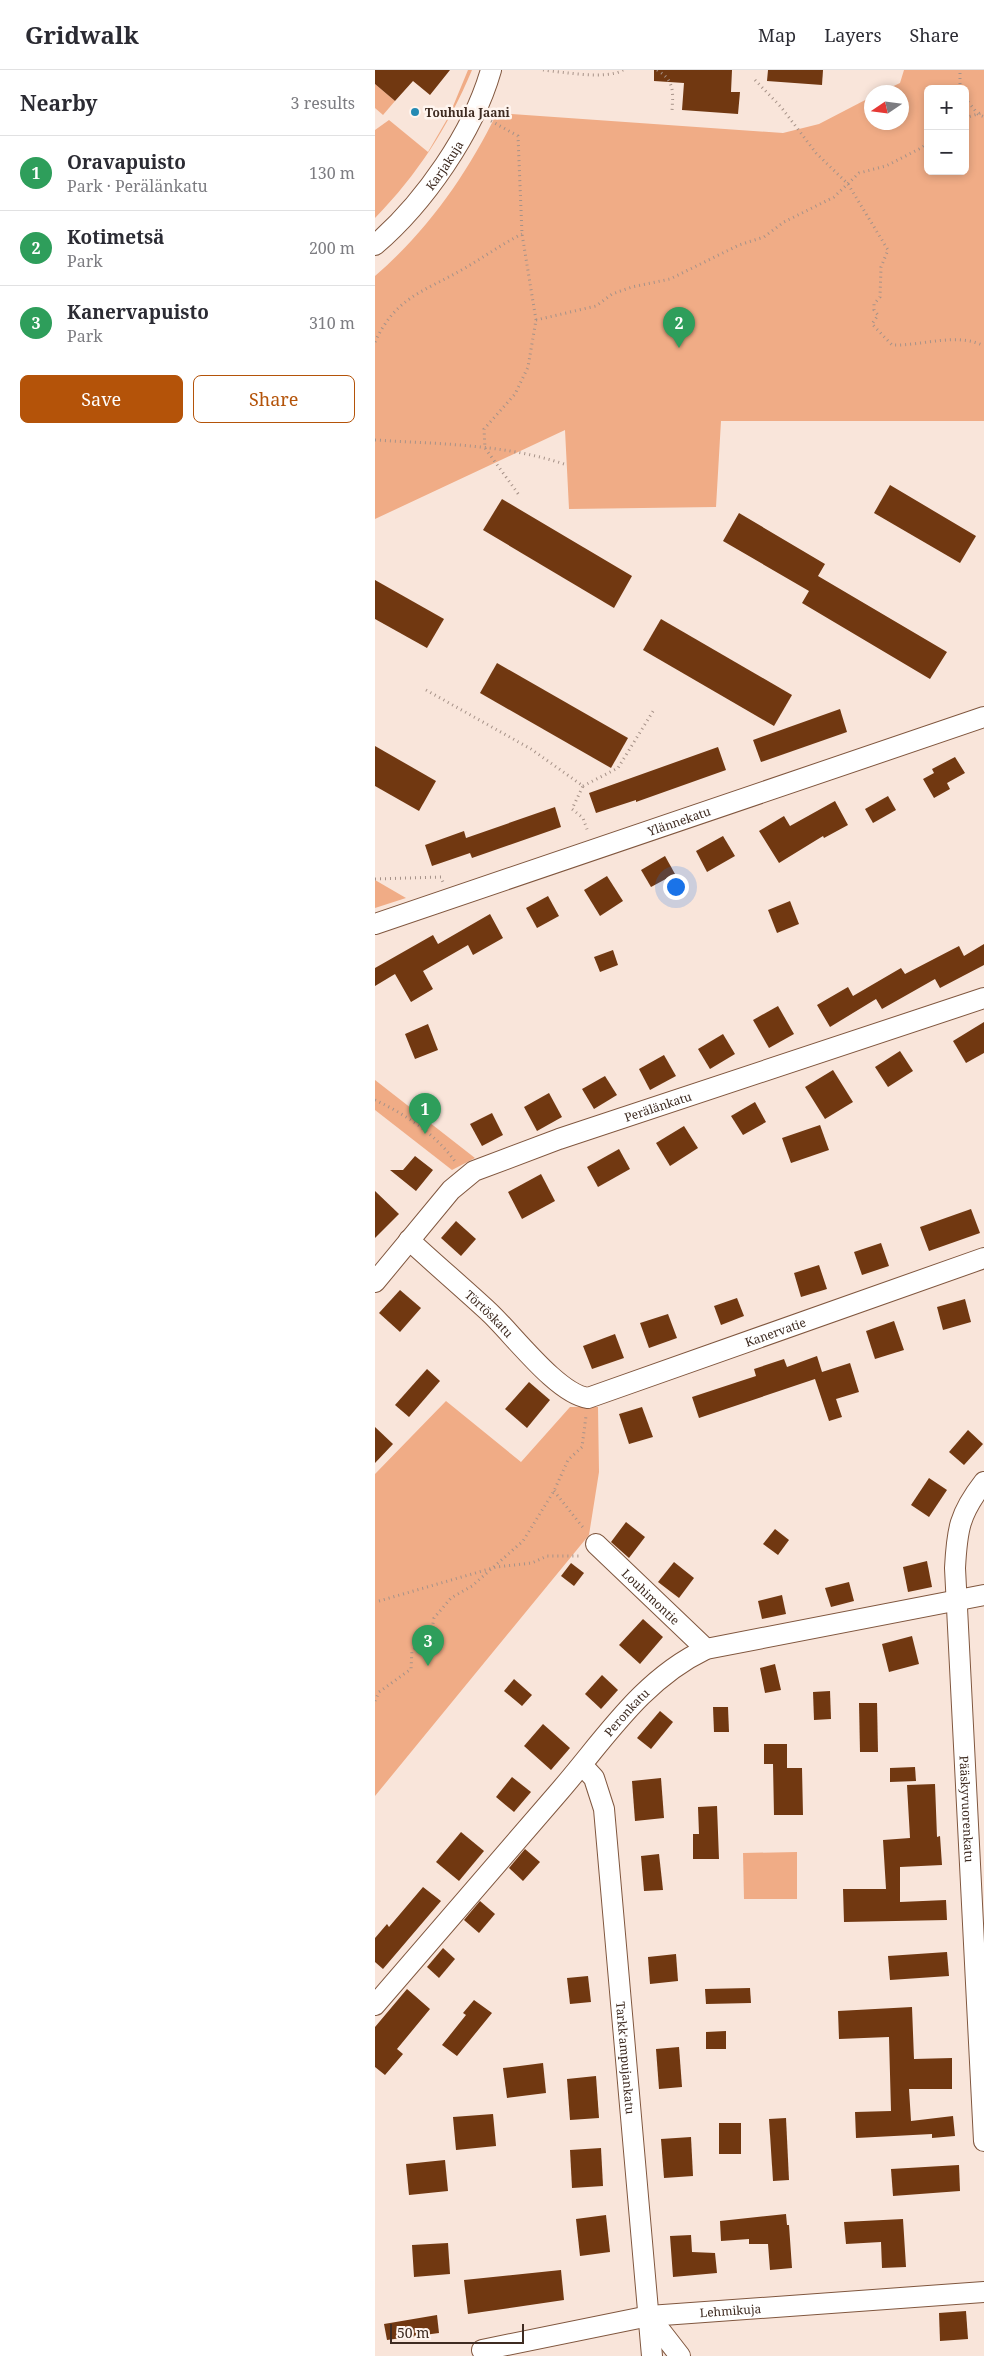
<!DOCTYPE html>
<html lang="en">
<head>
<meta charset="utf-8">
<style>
	:root { --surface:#fff; --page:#f7f7f7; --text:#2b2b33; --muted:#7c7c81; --line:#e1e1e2; --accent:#b45309 }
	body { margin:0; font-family:"Noto Serif",serif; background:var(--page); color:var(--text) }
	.controls { position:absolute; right:15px; top:15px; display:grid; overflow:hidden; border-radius:8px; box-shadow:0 2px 8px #0003 }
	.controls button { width:45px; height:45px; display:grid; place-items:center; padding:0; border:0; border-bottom:1px solid var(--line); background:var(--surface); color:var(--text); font:25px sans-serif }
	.compass { position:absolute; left:489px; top:15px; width:45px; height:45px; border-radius:50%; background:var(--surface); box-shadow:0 2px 8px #0003; rotate:257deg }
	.scale { position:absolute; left:15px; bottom:12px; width:134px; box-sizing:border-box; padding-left:5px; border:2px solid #3e2b21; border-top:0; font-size:14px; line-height:18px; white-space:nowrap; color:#3e2b21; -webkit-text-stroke:4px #fff5ef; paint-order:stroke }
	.you { position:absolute; left:300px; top:816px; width:18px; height:18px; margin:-12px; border:4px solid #fff; border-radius:50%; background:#1a73e8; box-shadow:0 0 0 8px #1a73e833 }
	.badge { display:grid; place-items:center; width:32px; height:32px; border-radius:50%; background:var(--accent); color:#fff; font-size:16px; font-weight:700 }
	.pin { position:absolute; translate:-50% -41px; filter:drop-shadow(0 1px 2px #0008) }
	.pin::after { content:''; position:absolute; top:26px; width:18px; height:15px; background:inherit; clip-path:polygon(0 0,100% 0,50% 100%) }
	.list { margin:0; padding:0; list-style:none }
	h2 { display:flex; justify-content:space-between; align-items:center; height:65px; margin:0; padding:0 20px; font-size:21px }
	h2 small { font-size:16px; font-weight:400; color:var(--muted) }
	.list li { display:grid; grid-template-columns:32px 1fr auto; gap:15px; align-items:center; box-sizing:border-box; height:75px; padding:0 20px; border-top:1px solid var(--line) }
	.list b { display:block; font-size:19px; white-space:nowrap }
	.list p { margin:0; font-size:16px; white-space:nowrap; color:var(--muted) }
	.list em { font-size:16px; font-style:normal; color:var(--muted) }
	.actions { display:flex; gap:10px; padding:15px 20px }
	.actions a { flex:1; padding:11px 0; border:1px solid var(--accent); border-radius:8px; text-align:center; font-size:18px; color:var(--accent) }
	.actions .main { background:var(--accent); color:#fff }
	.map { position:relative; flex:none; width:609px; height:2286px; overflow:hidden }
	header { display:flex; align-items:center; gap:30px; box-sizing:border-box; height:70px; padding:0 25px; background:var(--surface); border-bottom:1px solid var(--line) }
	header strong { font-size:24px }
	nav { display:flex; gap:28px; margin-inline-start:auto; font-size:18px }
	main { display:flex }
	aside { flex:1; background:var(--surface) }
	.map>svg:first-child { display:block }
</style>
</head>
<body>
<header>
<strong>Gridwalk</strong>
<nav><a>Map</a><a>Layers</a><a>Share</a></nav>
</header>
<main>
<aside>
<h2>Nearby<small>3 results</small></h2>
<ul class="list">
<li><span class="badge" style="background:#2e9e5b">1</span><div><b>Oravapuisto</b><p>Park · Perälänkatu</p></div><em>130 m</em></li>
<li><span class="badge" style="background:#2e9e5b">2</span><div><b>Kotimetsä</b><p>Park</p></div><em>200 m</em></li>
<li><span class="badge" style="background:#2e9e5b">3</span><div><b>Kanervapuisto</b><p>Park</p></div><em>310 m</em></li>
</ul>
<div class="actions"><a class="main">Save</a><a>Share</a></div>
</aside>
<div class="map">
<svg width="609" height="2286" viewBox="0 0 609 2286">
	<rect width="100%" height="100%" fill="#f9e5da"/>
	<g fill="#f0ac86" fill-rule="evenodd">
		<path d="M 93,0 L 97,0 C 73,57 43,104 0,148 L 0,60 L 14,50 L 53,82 L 74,46 Z"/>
		<path d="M 529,0 L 609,0 L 609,351 L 346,351 L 341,437 L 194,439 L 190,360 L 0,449 L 0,206 C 53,160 91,106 122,43 L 408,63 L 444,54 L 496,27 L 497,52 L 526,52 L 526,22 L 506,22 L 525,13 ZM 553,19 L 590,19 L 590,101 L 553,101 Z"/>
		<polygon points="0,14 20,31 8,45 0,38"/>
		<polygon points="0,810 31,828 0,838"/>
		<polygon points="0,1010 100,1088 77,1100 0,1040"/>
		<polygon points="71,1331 146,1392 195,1337 223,1337 224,1402 214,1465 0,1726 0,1404"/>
		<polygon points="422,1782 422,1829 369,1829 368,1783"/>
	</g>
	<g fill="#713811">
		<polygon points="0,0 75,0 55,25 38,11 20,31 0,14"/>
		<polygon points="279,0 357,0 356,22 365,22 363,44 307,40 309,13 279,11"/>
		<polygon points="393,0 448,0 447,15 392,11"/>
		<polygon points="515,415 601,466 585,493 499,443"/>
		<polygon points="127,429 257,506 239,538 108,460"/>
		<polygon points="364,443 450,494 443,506 572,582 555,609 427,533 434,521 348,471"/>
		<polygon points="0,510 69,549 52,578 0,549"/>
		<polygon points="286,549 417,625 399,656 268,580"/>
		<polygon points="122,593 253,668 236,698 105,623"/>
		<polygon points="465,639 472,662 386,692 378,670"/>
		<polygon points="0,676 61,711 44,741 0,716"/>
		<polygon points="343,677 351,700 261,732 261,730 221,743 214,723"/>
		<polygon points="580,687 590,703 572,713 575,719 559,728 548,709 559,703 557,699"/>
		<polygon points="513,726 521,740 498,753 490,739"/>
		<polygon points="460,731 473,755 449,768 448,766 404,793 384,761 409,746 415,756"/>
		<polygon points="180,737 186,757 97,788 95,783 57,796 50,775 89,761 91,768"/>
		<polygon points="348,766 360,786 332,802 321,781"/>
		<polygon points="290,786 300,804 276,817 266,800"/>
		<polygon points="232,806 248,831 225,846 209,820"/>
		<polygon points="173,826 184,846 162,858 151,838"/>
		<polygon points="415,831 424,854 402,863 393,840"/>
		<polygon points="115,844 128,868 98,885 93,875 48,901 58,919 36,932 20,904 0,916 0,898 58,865 63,874"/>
		<polygon points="609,874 609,895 565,918 560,909 507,939 501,929 455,957 442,935 473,917 478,926 526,898 530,904 584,876 589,886"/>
		<polygon points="238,880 243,895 225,902 219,887"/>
		<polygon points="403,936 419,964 394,978 378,950"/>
		<polygon points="609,952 609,983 591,993 578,971"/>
		<polygon points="53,954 63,980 40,989 30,964"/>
		<polygon points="348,964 360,984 335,999 323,979"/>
		<polygon points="525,981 538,1001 513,1017 500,997"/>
		<polygon points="289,985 301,1006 275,1020 264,999"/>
		<polygon points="458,1000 478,1032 450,1049 430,1017"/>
		<polygon points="230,1006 242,1025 219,1039 207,1019"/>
		<polygon points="174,1023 187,1047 162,1061 149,1037"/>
		<polygon points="380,1032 391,1052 368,1065 356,1046"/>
		<polygon points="117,1043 128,1065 107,1076 95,1054"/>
		<polygon points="445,1055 454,1080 416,1093 407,1068"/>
		<polygon points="309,1056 323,1078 295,1096 281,1073"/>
		<polygon points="244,1079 255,1099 223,1117 212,1097"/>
		<polygon points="40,1086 58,1100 41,1121 15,1100 28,1100"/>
		<polygon points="166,1104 180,1131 147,1149 133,1122"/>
		<polygon points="0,1121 24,1144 0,1168"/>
		<polygon points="596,1139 605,1163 554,1181 545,1157"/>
		<polygon points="81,1151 101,1169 86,1186 66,1168"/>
		<polygon points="506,1173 514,1196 487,1205 479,1182"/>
		<polygon points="444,1195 452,1219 426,1227 419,1203"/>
		<polygon points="25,1220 46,1238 25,1262 4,1243"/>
		<polygon points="362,1228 369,1246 346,1255 339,1236"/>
		<polygon points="590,1229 596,1252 568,1260 562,1237"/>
		<polygon points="293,1244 302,1268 274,1278 265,1253"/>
		<polygon points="519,1251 529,1280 500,1289 491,1261"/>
		<polygon points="240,1264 249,1288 217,1299 208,1276"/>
		<polygon points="442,1286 447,1302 475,1293 484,1322 461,1329 467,1347 454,1351 440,1309 324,1348 317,1327 381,1306 379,1299 409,1289 412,1297"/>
		<polygon points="52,1299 65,1311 34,1347 20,1335"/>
		<polygon points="154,1312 175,1330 152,1358 130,1339"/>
		<polygon points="267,1337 278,1367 254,1374 244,1344"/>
		<polygon points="0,1357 18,1374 0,1393"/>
		<polygon points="593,1360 608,1374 589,1395 574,1382"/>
		<polygon points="554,1408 572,1420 554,1447 536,1435"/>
		<polygon points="251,1452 270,1467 254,1488 236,1472"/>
		<polygon points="400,1459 414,1470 403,1485 388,1474"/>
		<polygon points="552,1491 557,1517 533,1522 528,1497"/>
		<polygon points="299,1492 319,1508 304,1528 283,1512"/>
		<polygon points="196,1493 209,1503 199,1516 186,1506"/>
		<polygon points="474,1512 479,1531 456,1537 450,1518"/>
		<polygon points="407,1525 411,1544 387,1549 383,1531"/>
		<polygon points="268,1549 288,1567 265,1594 244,1575"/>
		<polygon points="537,1566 544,1594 514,1602 507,1574"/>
		<polygon points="400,1594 406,1620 390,1623 385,1598"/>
		<polygon points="227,1605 243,1620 226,1639 210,1624"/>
		<polygon points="139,1609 157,1625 147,1636 129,1621"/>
		<polygon points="455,1621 456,1649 439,1650 438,1622"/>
		<polygon points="484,1633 502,1633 503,1682 485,1682"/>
		<polygon points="338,1637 353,1637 354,1662 339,1662"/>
		<polygon points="285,1641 298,1652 276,1679 262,1668"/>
		<polygon points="168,1654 195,1678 176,1700 149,1676"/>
		<polygon points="389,1674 412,1674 412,1698 427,1698 428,1745 399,1745 398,1694 389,1694"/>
		<polygon points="540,1697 541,1711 515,1712 515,1698"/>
		<polygon points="137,1707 156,1722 139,1742 121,1727"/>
		<polygon points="286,1708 289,1748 260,1751 257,1711"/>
		<polygon points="560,1714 562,1767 565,1766 567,1795 525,1797 525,1832 571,1830 572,1850 469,1852 468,1819 511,1819 508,1770 535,1768 532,1715"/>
		<polygon points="342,1736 344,1789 318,1789 318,1764 324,1764 323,1737"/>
		<polygon points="86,1762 109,1781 84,1811 61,1792"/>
		<polygon points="150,1779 165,1792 148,1811 134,1798"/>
		<polygon points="284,1784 288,1820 269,1821 266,1786"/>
		<polygon points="48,1817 66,1831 8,1899 0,1892 0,1868 12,1854 14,1857"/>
		<polygon points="105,1831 120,1844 104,1863 89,1850"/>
		<polygon points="68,1878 80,1889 64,1908 52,1897"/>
		<polygon points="572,1882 574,1906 515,1910 513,1886"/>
		<polygon points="301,1884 303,1911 275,1914 273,1887"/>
		<polygon points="213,1906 216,1932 195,1934 192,1908"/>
		<polygon points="375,1918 376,1933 331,1934 330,1919"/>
		<polygon points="32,1919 55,1939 22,1979 28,1984 10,2005 0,1997 0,1957"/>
		<polygon points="99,1930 117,1943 82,1986 67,1975 91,1945 88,1943"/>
		<polygon points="537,1937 539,1989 577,1988 577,2019 534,2019 536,2051 578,2046 580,2066 557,2068 557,2064 481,2068 480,2042 516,2041 514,1967 464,1969 463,1941"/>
		<polygon points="351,1961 351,1979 331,1979 331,1962"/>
		<polygon points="304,1977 307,2017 284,2019 281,1979"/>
		<polygon points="168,1993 171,2023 132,2028 128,1998"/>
		<polygon points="221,2006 224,2048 195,2050 192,2009"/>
		<polygon points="118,2044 121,2076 81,2080 78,2047"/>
		<polygon points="411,2048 414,2110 398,2111 394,2049"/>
		<rect x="344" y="2053" width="22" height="31"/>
		<polygon points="316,2067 318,2106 289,2108 286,2069"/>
		<polygon points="226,2078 228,2116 197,2118 195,2080"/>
		<polygon points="70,2090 73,2121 34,2125 31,2094"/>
		<polygon points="584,2095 585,2121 518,2126 516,2099"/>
		<polygon points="411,2144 412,2155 414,2155 417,2198 395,2200 393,2174 374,2174 374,2169 346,2171 345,2151"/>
		<polygon points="231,2145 235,2182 205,2186 201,2149"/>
		<polygon points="528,2149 531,2197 507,2198 506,2172 471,2174 469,2152"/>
		<polygon points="316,2165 317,2182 340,2183 342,2203 298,2207 295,2166"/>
		<polygon points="73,2173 75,2204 39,2207 37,2175"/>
		<polygon points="186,2200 189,2230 93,2244 89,2210"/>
		<polygon points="591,2241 593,2269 565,2271 564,2243"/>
		<polygon points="62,2245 64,2263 12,2270 9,2254"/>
	</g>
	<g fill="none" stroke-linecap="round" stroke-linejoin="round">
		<defs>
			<g id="minor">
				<path id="s1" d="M 0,175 C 49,133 98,63 116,0"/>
				<path id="s2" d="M 0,854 L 609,647"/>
				<path id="s3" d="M 34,1170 C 60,1194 87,1217 113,1241 C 137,1263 182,1324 213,1328 L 609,1188"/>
				<path id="s4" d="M 0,1212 L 76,1120 L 99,1101 L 184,1069 L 609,928"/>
				<path id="s5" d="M 609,1412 C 584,1444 582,1460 580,1498 L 609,2071"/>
				<path id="s6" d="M 221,1474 L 331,1579"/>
				<path id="s7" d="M 207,1695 L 219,1708 L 229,1739 L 277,2286"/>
				<path id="s8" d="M 0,1935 C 61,1864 122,1793 183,1723 C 230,1669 266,1610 331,1579 L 609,1525"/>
				<polyline points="274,2246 305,2286"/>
				<path id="s9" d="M 107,2280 L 274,2246 L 609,2222"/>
			</g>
		</defs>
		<use href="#minor" stroke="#80573f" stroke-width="22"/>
		<g stroke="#a69288" stroke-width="3" stroke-dasharray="1 4" stroke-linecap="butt">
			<path d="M 168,0 C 188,2 232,10 248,0"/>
			<path d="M 282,0 C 300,11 298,22 297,41"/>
			<path d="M 380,10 L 406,37 L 441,83 L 473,114 L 513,180 L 506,197 L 505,227 L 499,234 L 499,240 L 503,245 L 497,254 L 517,275 C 547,276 583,262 609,276"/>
			<polyline points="585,19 585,0"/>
			<polyline points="590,28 603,44 609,47"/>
			<polyline points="590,48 609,42"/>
			<polyline points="116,51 143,66 147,164 161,250 153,297 140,324 109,359 110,378 144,425"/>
			<polyline points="161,250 221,236 237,224 257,217 295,209 364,175 389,167 409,152 459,127 484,103 511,96 548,77 553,72"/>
			<path d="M 0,272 C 21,226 51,221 90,198 C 109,187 127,174 147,164"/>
			<path d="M 0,370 C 64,374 131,374 192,395"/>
			<polyline points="51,620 156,679 208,716 197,739 208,748 213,762"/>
			<polyline points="208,716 243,698 280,638"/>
			<polyline points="0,809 66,807 68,812"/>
			<path d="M 0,1030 C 30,1044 62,1065 81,1093"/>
			<polyline points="179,1421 210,1460"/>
			<polyline points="4,1531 121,1497 157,1493 172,1486 207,1486"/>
			<polyline points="0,1631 4,1622 36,1599 37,1580 55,1569 59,1548 76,1528 97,1516 148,1471 179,1421 193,1390 207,1377 211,1346"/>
		</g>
		<use href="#minor" stroke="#fff" stroke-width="20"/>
	</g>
	<circle fill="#258ab3" stroke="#fff5ef" stroke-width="2" cx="40" cy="42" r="5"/>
	<g text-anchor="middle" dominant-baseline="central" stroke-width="5" stroke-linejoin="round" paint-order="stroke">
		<g font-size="12" font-weight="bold" fill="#3e2b21" stroke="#fff5ef" text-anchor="start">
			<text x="50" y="42">Touhula Jaani</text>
		</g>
		<g font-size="12" fill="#3e2b21" stroke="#fff5ef">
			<text stroke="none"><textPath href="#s1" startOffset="106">Karjakuja</textPath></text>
			<text stroke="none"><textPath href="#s2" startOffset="321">Ylännekatu</textPath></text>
			<text stroke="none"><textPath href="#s4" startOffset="344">Perälänkatu</textPath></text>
			<text stroke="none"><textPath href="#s3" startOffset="109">Törtöskatu</textPath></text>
			<text stroke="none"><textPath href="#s3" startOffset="439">Kanervatie</textPath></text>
			<text stroke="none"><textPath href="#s6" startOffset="76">Louhimontie</textPath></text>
			<text stroke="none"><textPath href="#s8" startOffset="386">Peronkatu</textPath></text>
			<text stroke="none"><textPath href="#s5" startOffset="334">Pääskyvuorenkatu</textPath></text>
			<text stroke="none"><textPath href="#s7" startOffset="300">Tarkk'ampujankatu</textPath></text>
			<text stroke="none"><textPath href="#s9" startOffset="252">Lehmikuja</textPath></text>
		</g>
	</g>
</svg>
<div class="controls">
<button>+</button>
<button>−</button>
</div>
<svg class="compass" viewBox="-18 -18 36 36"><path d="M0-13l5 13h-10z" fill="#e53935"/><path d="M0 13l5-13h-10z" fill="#7c7c81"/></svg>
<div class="scale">50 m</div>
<div class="you"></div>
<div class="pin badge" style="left:50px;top:1064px;background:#2e9e5b">1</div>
<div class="pin badge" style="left:304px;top:278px;background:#2e9e5b">2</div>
<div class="pin badge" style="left:53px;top:1596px;background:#2e9e5b">3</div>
</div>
</main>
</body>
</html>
